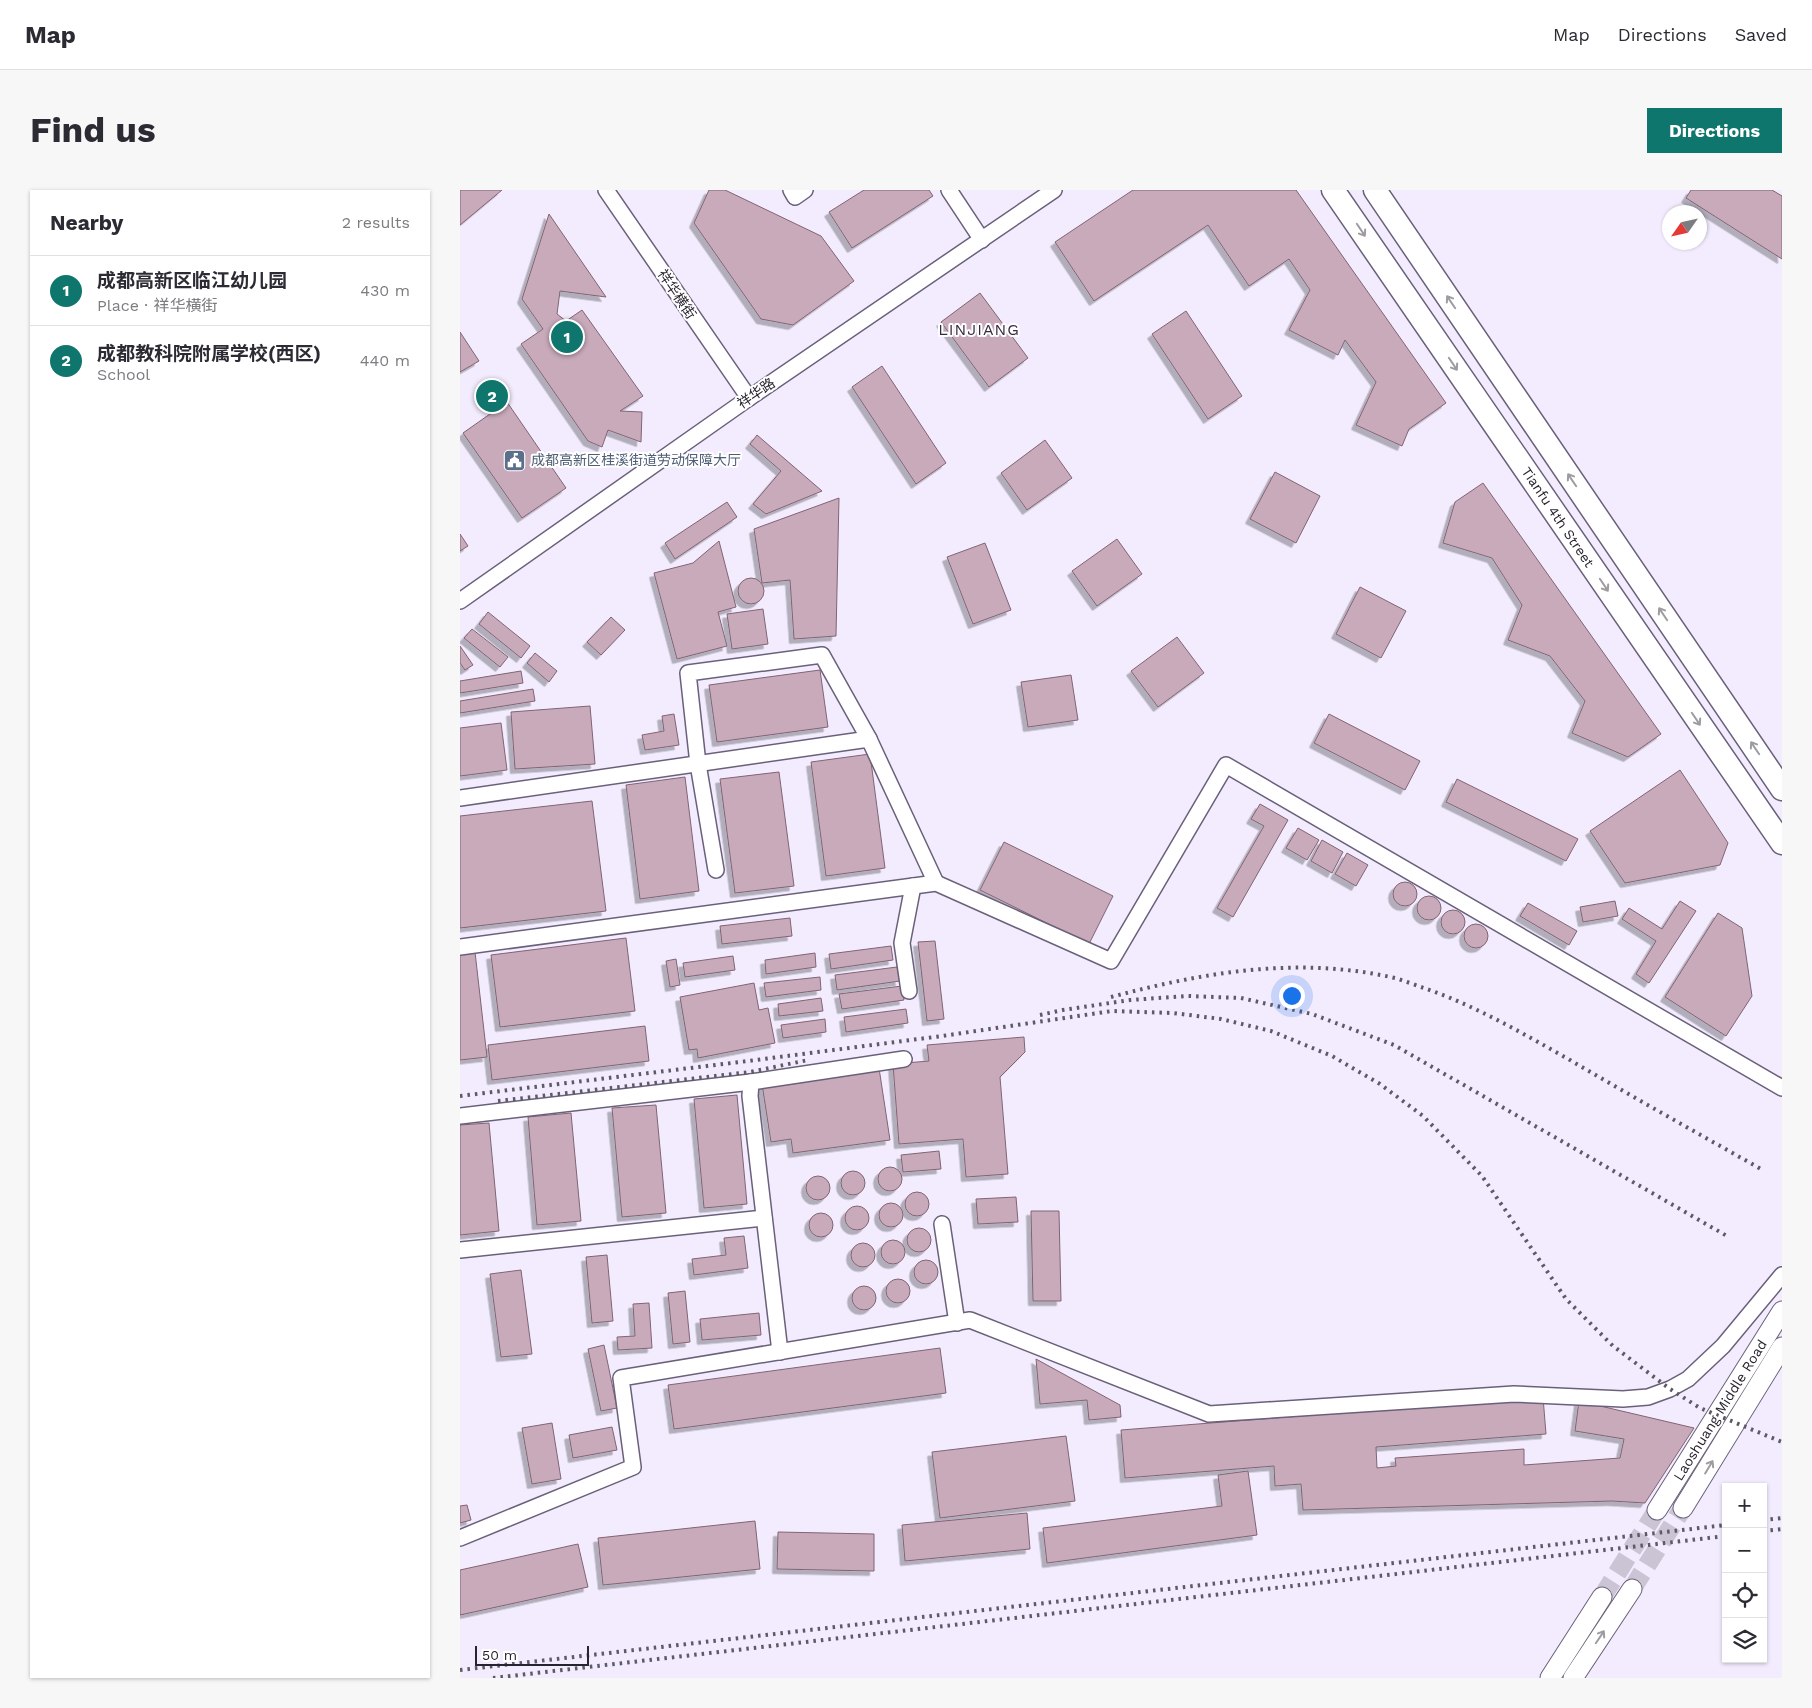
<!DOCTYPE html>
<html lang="en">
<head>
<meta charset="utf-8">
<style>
	:root { --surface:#fff; --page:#f7f7f7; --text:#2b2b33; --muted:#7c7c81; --line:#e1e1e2; --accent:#0f766e }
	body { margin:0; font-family:"Work Sans","Noto Sans SC",sans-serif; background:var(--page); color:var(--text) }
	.controls { position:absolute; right:15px; bottom:15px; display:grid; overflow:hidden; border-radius:0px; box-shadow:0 1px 4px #0004 }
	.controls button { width:45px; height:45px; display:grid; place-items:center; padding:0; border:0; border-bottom:1px solid var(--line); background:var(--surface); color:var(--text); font:25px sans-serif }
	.compass { position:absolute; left:1202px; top:15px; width:45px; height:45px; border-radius:50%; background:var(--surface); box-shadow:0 1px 4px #0004; rotate:236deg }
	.scale { position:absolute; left:15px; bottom:12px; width:114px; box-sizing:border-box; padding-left:5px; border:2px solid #28242f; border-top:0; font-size:14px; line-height:18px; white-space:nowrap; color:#28242f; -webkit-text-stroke:4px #fff; paint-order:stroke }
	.you { position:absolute; left:831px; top:805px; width:18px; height:18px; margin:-12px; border:4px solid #fff; border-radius:50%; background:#1a73e8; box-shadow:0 0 0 8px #1a73e833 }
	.badge { display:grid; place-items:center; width:32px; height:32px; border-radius:50%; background:var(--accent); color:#fff; font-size:16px; font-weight:700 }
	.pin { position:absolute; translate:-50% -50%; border:2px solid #fff; box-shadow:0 1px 5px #0006 }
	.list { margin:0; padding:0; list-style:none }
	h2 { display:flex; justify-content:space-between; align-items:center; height:65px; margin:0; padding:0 20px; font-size:21px }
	h2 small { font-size:16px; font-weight:400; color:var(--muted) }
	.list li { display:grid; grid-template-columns:32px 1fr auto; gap:15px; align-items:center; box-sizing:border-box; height:70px; padding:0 20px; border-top:1px solid var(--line) }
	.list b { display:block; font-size:19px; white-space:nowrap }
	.list p { margin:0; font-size:16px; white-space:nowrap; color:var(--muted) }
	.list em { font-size:16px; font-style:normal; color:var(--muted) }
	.icon { flex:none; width:28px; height:28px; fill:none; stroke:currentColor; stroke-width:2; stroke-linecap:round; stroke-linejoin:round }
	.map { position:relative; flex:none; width:1322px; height:1488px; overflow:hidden; border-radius:0px }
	header { display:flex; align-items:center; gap:30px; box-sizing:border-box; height:70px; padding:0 25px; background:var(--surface); border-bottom:1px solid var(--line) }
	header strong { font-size:24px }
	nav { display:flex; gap:28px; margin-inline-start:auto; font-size:18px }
	.intro { display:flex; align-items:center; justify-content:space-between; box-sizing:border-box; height:120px; padding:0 30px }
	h1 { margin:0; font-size:35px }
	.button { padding:12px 22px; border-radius:0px; background:var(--accent); color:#fff; font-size:18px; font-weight:700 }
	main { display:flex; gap:30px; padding:0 30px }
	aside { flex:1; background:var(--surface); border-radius:0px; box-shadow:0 1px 4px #0004 }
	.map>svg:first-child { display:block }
</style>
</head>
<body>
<header>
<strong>Map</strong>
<nav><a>Map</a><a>Directions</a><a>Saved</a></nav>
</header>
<div class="intro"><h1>Find us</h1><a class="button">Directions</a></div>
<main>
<aside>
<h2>Nearby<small>2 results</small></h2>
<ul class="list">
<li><span class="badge">1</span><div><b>成都高新区临江幼儿园</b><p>Place · 祥华横街</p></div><em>430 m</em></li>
<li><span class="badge">2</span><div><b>成都教科院附属学校(西区)</b><p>School</p></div><em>440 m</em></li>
</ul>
</aside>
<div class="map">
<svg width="1322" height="1488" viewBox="0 0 1322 1488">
	<defs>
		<filter id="shadow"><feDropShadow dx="-4.5" dy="4.5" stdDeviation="0" flood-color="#0004"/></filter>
	</defs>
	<rect width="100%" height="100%" fill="#f3ecfe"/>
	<g fill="#c9aabb" stroke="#806474" filter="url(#shadow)">
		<polygon points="0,0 42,0 0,35"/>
		<polygon points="249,0 265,0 361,46 394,91 333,135 301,129 234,33"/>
		<polygon points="404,0 469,0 473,6 392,58 369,22"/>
		<polygon points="673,0 836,0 986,213 949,239 942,256 896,235 916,192 885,150 878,165 829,140 850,100 829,69 789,96 748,35 634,111 595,52"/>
		<polygon points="1231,0 1312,0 1322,6 1322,69 1226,8"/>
		<polygon points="89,24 146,107 100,101 97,124 106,131 122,120 183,206 160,221 182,222 181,252 148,240 142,257 128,251 61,154 83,139 62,109"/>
		<polygon points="520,103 568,168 529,197 481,132"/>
		<polygon points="726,121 782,206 748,229 692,144"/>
		<polygon points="0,142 19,171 0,182"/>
		<polygon points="422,176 486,273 456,294 392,197"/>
		<polygon points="47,212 106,298 62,328 3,243"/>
		<polygon points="297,245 362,301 306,324 293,314 321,281 290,254"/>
		<polygon points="585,250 612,288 567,320 541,283"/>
		<polygon points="815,282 860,306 836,353 790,329"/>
		<polygon points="1023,293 1201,544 1168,567 1112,543 1125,511 1090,466 1048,450 1062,415 1032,368 983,353 995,312"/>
		<polygon points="379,308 376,446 334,449 330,390 302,393 294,339"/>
		<polygon points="267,312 277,327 215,369 205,353"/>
		<polygon points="0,344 8,356 0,361"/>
		<polygon points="657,349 682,384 637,416 612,381"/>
		<polygon points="259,351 276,417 258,422 267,456 217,469 194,383 233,373"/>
		<polygon points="525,353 551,420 513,434 487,367"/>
		<circle cx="291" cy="401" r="13"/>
		<polygon points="900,397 946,421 921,468 876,444"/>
		<polygon points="303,419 308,454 272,459 267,424"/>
		<polygon points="28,422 70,456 61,468 19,434"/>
		<polygon points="151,427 165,440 141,465 127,452"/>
		<polygon points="12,439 48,467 40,477 4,448"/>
		<polygon points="717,447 744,483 698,517 671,481"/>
		<polygon points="0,456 13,475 5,480 0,473"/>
		<polygon points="75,463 97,481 89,492 67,473"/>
		<polygon points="360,480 368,537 257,552 249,495"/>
		<polygon points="61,481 63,493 0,503 0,491"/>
		<polygon points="611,485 618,530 568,537 561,492"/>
		<polygon points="73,499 75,511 0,523 0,511"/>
		<polygon points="130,516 135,574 55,579 51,522"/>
		<polygon points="214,524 219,555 185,560 182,545 204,541 202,526"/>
		<polygon points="869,524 960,571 945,600 854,553"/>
		<polygon points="41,533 47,580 0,586 0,538"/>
		<polygon points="410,564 425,678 366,686 351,572"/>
		<polygon points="1220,580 1268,653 1260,675 1165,693 1130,641"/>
		<polygon points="319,582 334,696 275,703 260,589"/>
		<polygon points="225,587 239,701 180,709 166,595"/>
		<polygon points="997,589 1118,649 1106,671 986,612"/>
		<polygon points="132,611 146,721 0,738 0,626"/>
		<polygon points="800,614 828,630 773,727 757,718 804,636 791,629"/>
		<polygon points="838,638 859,650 847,670 826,658"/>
		<polygon points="862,650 883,662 872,683 851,671"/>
		<polygon points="544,652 653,706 629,754 520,700"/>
		<polygon points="887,663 908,675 896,696 875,684"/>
		<circle cx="945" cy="704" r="12"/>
		<circle cx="969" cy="718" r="12"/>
		<polygon points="1155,711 1158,726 1123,732 1120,717"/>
		<polygon points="1220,711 1236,721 1189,793 1176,784 1196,751 1162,729 1169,718 1202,739"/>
		<polygon points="1068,713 1117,741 1109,755 1060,726"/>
		<circle cx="993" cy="732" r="12"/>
		<polygon points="1258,723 1282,738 1292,806 1266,846 1205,807"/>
		<polygon points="330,728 332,746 262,754 260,736"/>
		<circle cx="1016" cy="746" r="12"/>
		<polygon points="166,748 175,821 40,837 31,765"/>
		<polygon points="475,751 484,829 467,831 458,752"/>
		<polygon points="431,756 433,770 371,779 369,764"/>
		<polygon points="15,762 27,867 0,870 0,763"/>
		<polygon points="355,763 356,777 306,784 305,770"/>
		<polygon points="273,766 275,780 225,787 223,773"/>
		<polygon points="216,769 220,795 210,797 206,771"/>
		<polygon points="437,777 440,791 377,800 375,785"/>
		<polygon points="360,787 361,800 306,807 304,793"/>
		<polygon points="294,793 299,820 308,818 315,853 238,868 237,859 229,860 220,807"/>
		<polygon points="442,796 444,810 382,819 379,804"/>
		<polygon points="361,808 363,821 319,826 318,814"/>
		<polygon points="446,819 448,833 386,842 384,827"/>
		<polygon points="365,829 366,842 323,848 321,835"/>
		<polygon points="185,836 189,871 32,890 28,855"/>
		<polygon points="564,847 565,862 540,887 548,984 506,987 503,949 439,954 433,874 469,871 467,855"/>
		<polygon points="419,878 430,950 333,963 331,949 311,952 302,894"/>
		<polygon points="277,905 287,1014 244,1018 234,909"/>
		<polygon points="196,915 206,1023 162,1027 152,918"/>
		<polygon points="111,923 121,1031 77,1035 68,927"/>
		<polygon points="29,933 39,1041 0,1045 0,935"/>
		<polygon points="479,961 481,979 443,982 441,965"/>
		<circle cx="430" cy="989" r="12"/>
		<circle cx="393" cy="993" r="12"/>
		<circle cx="358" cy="998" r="12"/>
		<circle cx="457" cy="1014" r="12"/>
		<polygon points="556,1007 558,1032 518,1034 516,1009"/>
		<circle cx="431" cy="1025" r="12"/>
		<circle cx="397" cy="1028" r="12"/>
		<polygon points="571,1021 599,1021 601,1111 573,1111"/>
		<circle cx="361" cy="1035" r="12"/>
		<circle cx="459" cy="1050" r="12"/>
		<polygon points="284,1046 288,1078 234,1085 232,1069 266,1065 264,1048"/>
		<circle cx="433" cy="1062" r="12"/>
		<circle cx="403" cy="1065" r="12"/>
		<polygon points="147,1065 153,1131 132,1133 126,1067"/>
		<circle cx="466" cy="1082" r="12"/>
		<polygon points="61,1080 72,1164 41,1167 30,1084"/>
		<circle cx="438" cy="1101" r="12"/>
		<circle cx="404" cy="1108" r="12"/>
		<polygon points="225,1101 230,1152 213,1154 208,1103"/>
		<polygon points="189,1113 192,1158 158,1160 157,1147 175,1146 173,1114"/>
		<polygon points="299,1123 301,1145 242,1150 240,1129"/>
		<polygon points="144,1155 157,1218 141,1221 128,1159"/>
		<polygon points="480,1158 486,1203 214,1239 208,1195"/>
		<polygon points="576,1169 660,1215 661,1227 629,1230 627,1210 580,1214"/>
		<polygon points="1083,1207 1086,1244 916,1257 917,1278 936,1276 935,1268 1064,1259 1064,1275 1160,1268 1164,1249 1115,1241 1119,1211 1234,1238 1185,1313 1152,1311 843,1320 841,1294 815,1296 814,1276 665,1288 661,1240"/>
		<polygon points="92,1233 101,1289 72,1294 62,1238"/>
		<polygon points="152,1237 157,1260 113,1268 109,1245"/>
		<polygon points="606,1246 615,1311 480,1328 472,1262"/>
		<polygon points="788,1281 797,1345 587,1373 583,1338 762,1316 758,1285"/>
		<polygon points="7,1315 11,1330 0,1333 0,1316"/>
		<polygon points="567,1323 570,1359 445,1371 442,1335"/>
		<polygon points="295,1331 300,1379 143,1395 138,1348"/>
		<polygon points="318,1342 414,1344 414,1381 317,1379"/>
		<polygon points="118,1354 128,1397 0,1425 0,1380"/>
	</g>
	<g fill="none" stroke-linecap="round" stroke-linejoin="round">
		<g stroke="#cac4d5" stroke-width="19" stroke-dasharray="19 9" stroke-linecap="butt">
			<polyline points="1172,1399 1223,1318"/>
			<polyline points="1142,1407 1197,1320"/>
		</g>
		<defs>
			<g id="minor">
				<polyline points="146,0 289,208"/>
				<polyline points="331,0 335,7 345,0"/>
				<polyline points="489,0 522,50"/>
				<polyline points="0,411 289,208 594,0"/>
				<polyline points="0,608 409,549 476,693"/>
				<polyline points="256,680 238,574 228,483 362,465 409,549"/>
				<polyline points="0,757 476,693 651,771 766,575 1322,898"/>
				<polyline points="449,801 442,753 453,696"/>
				<polyline points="0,926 291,892"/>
				<polyline points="482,1034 497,1133"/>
				<polyline points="0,1060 304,1028"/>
				<polyline points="320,1162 290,906 291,892 444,869"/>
				<polyline points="0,1348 173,1277 161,1188 510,1130 749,1224 1054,1204 1163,1209 1188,1207 1210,1199 1228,1189 1263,1156 1322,1085"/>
			</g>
			<g id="tertiary">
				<polyline points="1223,1318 1322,1157"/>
				<polyline points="1197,1320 1322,1121"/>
				<polyline points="1090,1488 1142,1407"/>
				<polyline points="1113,1488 1172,1399"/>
			</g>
			<g id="secondary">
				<polyline points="873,0 1322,653"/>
				<polyline points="915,0 1322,599"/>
			</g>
		</defs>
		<use href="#minor" stroke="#6a607a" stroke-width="18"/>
		<use href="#tertiary" stroke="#6a607a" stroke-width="21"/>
		<use href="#secondary" stroke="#6a607a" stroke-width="25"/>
		<use href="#minor" stroke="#fff" stroke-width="15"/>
		<use href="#tertiary" stroke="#fff" stroke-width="19"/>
		<use href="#secondary" stroke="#fff" stroke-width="22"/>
		<g stroke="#5d5965" stroke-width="4" stroke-dasharray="2.5 5" stroke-linecap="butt">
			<path d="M 651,807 C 745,782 839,766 935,788 C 945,791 955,795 964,798 C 1016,816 1062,843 1110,870 C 1173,907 1237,943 1301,979"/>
			<polyline points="580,825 603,820 670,810 728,806 781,808 852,824 934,855 1267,1046"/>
			<polyline points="0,906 288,871 482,846 652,821 713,823 761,829 811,841 872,866 920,894 963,926 1022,986 1106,1109 1153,1156 1210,1199 1240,1218 1322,1252"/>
			<polyline points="38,911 290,882 348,870"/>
			<polyline points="1303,1330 1322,1328"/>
			<polyline points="1303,1341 1322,1339"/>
			<polyline points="0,1480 1266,1335"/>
			<polyline points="33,1488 1266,1346"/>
		</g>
	</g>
	<defs><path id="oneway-shaft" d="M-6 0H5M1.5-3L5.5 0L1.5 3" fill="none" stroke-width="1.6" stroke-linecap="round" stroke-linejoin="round" transform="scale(1.25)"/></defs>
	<g stroke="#9e9ca1">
		<use href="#oneway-shaft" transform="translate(901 40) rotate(56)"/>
		<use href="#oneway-shaft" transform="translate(991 112) rotate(-124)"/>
		<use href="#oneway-shaft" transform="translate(993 174) rotate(56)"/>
		<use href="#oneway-shaft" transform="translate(1112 290) rotate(-124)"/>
		<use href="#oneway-shaft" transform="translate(1144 395) rotate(56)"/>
		<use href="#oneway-shaft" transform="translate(1203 424) rotate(-124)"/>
		<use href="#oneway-shaft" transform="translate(1236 529) rotate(56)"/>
		<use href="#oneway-shaft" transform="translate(1295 558) rotate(-124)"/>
		<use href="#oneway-shaft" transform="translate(1249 1277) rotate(-59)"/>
		<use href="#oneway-shaft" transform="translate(1140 1447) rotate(-56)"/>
	</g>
	<defs>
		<symbol id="civic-square" viewBox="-11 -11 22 22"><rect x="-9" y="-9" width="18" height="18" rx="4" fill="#5c6f8a" stroke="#fff"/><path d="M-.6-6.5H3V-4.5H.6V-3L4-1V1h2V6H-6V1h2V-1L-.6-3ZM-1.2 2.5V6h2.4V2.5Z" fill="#fff"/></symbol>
	</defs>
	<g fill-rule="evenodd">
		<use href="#civic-square" x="42" y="258" width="25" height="25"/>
	</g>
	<g text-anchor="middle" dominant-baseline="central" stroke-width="4" stroke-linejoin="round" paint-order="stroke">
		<g font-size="14" fill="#28242f" stroke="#fff">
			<text transform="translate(217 104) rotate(56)">祥华横街</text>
			<text transform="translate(296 203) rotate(-34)">祥华路</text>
			<text transform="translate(1098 327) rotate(56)">Tianfu 4th Street</text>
			<text transform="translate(1260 1220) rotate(-58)">Laoshuang Middle Road</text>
		</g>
		<g font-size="14" fill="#4e5e75" stroke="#fff" text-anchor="start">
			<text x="71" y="270">成都高新区桂溪街道劳动保障大厅</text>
		</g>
		<g font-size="16" letter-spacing="1" fill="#342a41" stroke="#fff">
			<text x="519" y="139">LINJIANG</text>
		</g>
	</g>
</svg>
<div class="controls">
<button>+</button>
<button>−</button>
<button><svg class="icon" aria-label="locate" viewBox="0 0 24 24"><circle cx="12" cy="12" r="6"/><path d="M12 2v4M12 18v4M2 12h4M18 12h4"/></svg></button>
<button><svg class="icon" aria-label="layers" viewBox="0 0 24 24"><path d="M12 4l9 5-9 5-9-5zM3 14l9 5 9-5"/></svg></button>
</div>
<svg class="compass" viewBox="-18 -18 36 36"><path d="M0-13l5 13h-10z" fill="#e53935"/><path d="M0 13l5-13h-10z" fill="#7c7c81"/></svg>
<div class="scale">50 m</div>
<div class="you"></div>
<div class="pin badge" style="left:107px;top:147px">1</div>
<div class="pin badge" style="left:32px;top:206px">2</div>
</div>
</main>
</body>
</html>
